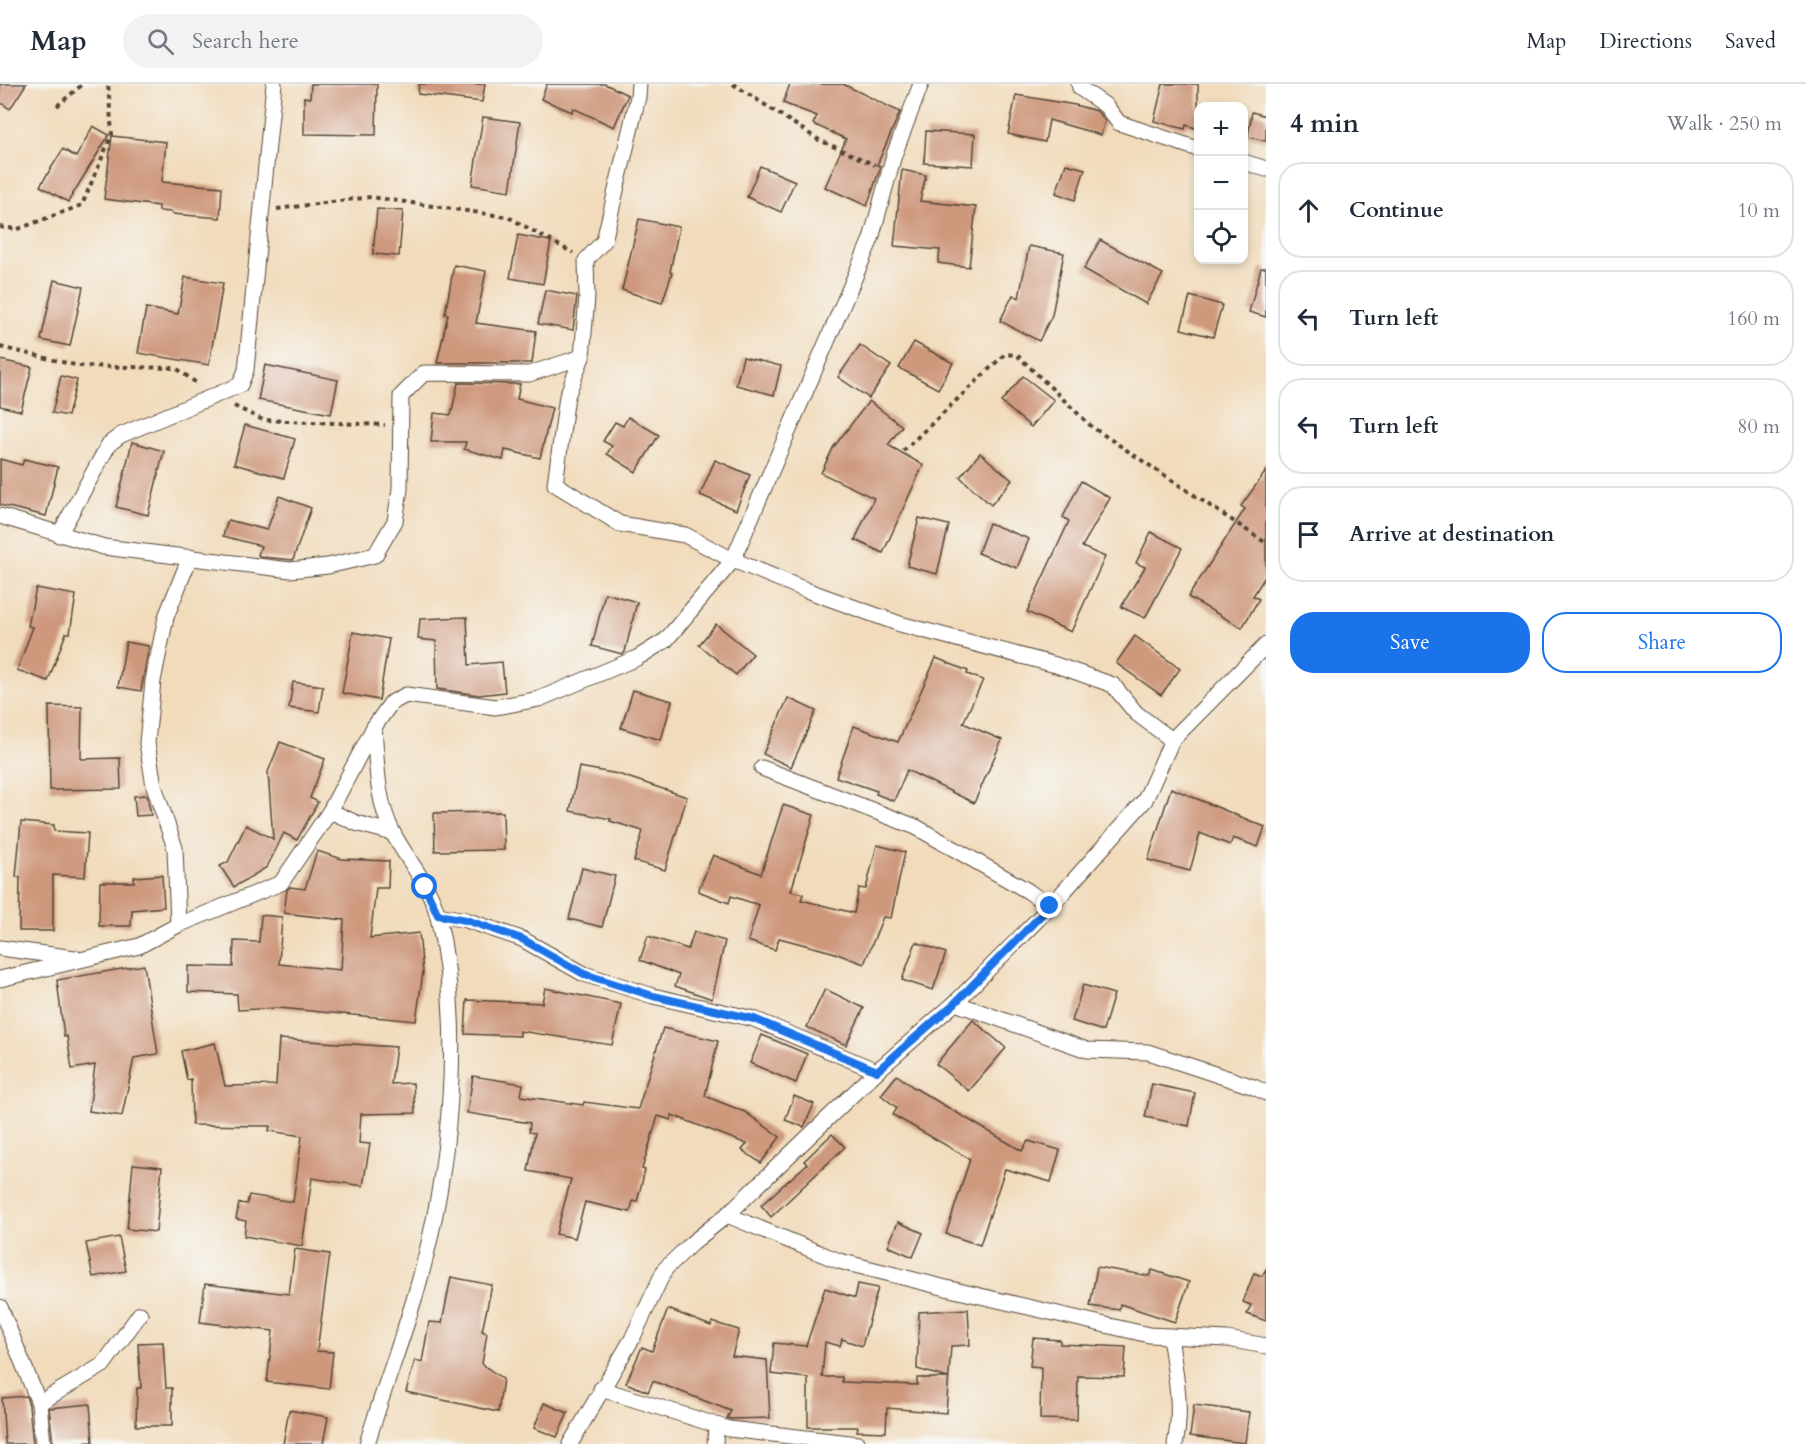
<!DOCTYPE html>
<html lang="en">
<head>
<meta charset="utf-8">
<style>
	:root { --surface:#fff; --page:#f2f2f3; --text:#1f2937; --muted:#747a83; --line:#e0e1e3; --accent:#1a73e8 }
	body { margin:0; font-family:Cardo,serif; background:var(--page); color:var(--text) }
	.controls { position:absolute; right:18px; top:18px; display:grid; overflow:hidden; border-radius:12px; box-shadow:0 3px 9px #0003 }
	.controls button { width:54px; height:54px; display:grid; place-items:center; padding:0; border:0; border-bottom:2px solid var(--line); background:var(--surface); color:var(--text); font:30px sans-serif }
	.stop { position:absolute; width:18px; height:18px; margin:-14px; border:4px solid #1a73e8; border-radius:50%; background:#fff }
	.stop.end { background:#1a73e8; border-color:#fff; box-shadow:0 2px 6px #0008 }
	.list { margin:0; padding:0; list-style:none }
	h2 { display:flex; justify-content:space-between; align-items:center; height:78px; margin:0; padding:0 24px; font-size:26px }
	h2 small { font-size:20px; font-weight:400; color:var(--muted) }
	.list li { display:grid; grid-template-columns:39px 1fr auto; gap:18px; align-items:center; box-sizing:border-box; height:96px; margin:0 12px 12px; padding:0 12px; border:2px solid var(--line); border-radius:24px }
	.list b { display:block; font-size:22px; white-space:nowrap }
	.list em { font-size:20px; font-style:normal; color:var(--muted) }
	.actions { display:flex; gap:12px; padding:18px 24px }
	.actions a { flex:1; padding:14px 0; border:2px solid var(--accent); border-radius:24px; text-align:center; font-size:21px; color:var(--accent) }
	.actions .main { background:var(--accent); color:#fff }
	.icon { flex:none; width:33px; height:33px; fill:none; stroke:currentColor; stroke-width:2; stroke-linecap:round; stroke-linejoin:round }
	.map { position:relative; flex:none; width:1266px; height:1360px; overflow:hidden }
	header { display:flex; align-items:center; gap:36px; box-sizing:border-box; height:84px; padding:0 30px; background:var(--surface); border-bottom:2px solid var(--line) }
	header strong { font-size:28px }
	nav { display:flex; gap:33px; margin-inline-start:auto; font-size:21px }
	.search { width:420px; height:54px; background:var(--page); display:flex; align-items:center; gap:15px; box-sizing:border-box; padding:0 21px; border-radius:33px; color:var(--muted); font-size:22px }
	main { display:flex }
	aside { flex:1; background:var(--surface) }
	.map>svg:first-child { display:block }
</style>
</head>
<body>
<header>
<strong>Map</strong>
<div class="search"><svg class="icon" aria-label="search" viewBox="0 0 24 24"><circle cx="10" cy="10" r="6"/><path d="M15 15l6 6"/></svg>Search here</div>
<nav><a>Map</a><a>Directions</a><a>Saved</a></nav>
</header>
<main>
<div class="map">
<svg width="1266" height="1360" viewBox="0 0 1266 1360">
	<rect width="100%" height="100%" fill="#f6f6f2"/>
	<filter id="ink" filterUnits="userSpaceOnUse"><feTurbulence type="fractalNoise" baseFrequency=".0167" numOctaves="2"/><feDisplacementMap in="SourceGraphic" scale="12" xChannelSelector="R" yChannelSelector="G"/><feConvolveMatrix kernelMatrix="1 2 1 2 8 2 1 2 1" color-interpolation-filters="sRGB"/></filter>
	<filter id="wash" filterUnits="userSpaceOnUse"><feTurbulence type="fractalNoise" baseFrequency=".008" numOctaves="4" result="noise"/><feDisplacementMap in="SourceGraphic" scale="24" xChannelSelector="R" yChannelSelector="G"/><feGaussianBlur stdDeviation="1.35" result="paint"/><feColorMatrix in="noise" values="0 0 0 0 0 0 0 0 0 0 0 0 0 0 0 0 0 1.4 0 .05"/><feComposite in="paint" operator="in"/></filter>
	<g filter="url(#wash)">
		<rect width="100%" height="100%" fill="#f1dbbb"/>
		<g id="blocks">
			<g fill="#ce987d">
				<polygon points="0,0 26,0 10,25 0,18"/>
				<polygon points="311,0 377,0 376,51 304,50 304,13 310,14"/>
				<polygon points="419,0 485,0 482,18 418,10"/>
				<polygon points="547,0 605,0 628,11 614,43 573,24 572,28 541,15"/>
				<polygon points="790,0 843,0 900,28 877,81 881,82 867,122 825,103 846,55 813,40 817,32 783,19"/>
				<polygon points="1163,0 1198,0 1198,45 1186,41 1185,45 1154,37"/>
				<polygon points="1016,11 1075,21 1097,27 1105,37 1101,51 1049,36 1045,58 1008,50"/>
				<polygon points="1252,28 1266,32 1266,57 1248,53"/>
				<polygon points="483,33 520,38 510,107 472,101"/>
				<polygon points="93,42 109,51 68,118 40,102 63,65 76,73"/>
				<polygon points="926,47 975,50 973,82 924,79"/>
				<polygon points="112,52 166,58 162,98 222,103 220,134 172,130 172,128 159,127 159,122 104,115"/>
				<polygon points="1066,80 1085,85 1075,116 1056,109"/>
				<polygon points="760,82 795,97 781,128 747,113"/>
				<polygon points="902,86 926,91 920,117 976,123 969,183 938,179 940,166 894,162"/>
				<polygon points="377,125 403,127 399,172 373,170"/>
				<polygon points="639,135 679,143 670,188 672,189 662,219 622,206"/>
				<polygon points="518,151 551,157 543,200 510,194"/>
				<polygon points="1100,156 1163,190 1146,220 1084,185"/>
				<polygon points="1029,162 1064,169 1052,231 1039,257 1000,237 1013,211 1019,214"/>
				<polygon points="454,181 486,187 476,239 536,247 532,279 437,279 448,230 445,230"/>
				<polygon points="1261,184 1266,184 1266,233 1249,228"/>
				<polygon points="185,193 223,199 209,281 138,269 146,224 178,230"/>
				<polygon points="54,196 83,203 70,262 41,256"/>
				<polygon points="545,206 577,212 573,246 538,240"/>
				<polygon points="1190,212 1222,221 1213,253 1181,245"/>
				<polygon points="914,258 953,279 938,305 899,284"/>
				<polygon points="860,261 891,282 869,314 838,293"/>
				<polygon points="743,273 781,282 774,311 736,301"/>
				<polygon points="0,276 32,283 21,327 0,322"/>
				<polygon points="265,281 338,296 331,330 258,316"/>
				<polygon points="61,292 77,296 68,332 52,329"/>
				<polygon points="1023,292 1054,316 1031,343 1001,318"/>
				<polygon points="458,299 520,300 517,315 552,324 540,374 505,366 503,376 464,365 466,358 431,358 434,329 451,331"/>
				<polygon points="869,317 902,342 888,361 923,381 883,469 855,456 874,414 821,389 833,364"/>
				<polygon points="628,333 659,351 636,388 607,370 612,362 603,357 615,338 623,342"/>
				<polygon points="245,341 295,355 284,394 234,380"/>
				<polygon points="132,358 164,367 148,431 116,423"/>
				<polygon points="980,369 1012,396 991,421 960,393"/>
				<polygon points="0,375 22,381 24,375 58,383 46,432 0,421"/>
				<polygon points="715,376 750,391 736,426 700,411"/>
				<polygon points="1266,387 1266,491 1253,512 1259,515 1242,544 1188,513 1245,425 1241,422"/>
				<polygon points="1081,397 1110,414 1082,463 1105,473 1071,548 1027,528 1069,437 1063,433"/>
				<polygon points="279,412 311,424 293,476 262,473 258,471 261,462 223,452 228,436 267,446"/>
				<polygon points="919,434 949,441 937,490 907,482"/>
				<polygon points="989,439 1029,455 1017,484 978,469"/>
				<polygon points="1151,448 1182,464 1145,534 1121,523 1145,483 1136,479"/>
				<polygon points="36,504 76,511 70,549 66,549 48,597 17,586 33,543 28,542"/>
				<polygon points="605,509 637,518 625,568 622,570 592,562"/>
				<polygon points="467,533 469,581 502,578 505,608 479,611 437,605 436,557 418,555 420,535"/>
				<polygon points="716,540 753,570 736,591 699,561"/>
				<polygon points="353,548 389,555 379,616 342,609"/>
				<polygon points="1135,552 1180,585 1161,611 1116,579"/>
				<polygon points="126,558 149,562 141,607 118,603"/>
				<polygon points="936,574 968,587 967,590 983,596 963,639 1002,656 974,719 907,686 894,717 876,710 877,707 836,693 854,642 898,658"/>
				<polygon points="293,598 323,602 319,628 289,624"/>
				<polygon points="633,606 672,617 661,656 621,644"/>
				<polygon points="788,614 816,627 791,683 763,670"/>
				<polygon points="49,622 82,623 81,675 120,674 121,705 50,706"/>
				<polygon points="280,658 325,675 310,714 318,718 297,756 284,749 267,783 234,803 220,782 228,778 246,741 273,755 268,688"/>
				<polygon points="579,683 618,690 687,713 665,786 634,777 643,747 610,737 611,735 570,727"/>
				<polygon points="1171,704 1265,743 1258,763 1233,754 1230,761 1200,749 1190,787 1148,776"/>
				<polygon points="147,711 151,731 136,732 134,712"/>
				<polygon points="783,721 814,731 791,807 803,810 801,816 854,829 859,804 866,805 877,761 905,768 891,834 883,833 864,880 832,868 779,854 775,866 748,857 759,821 731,812 729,819 698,807 713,771 761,790"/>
				<polygon points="503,728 504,766 435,767 434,729"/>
				<polygon points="21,738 54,741 54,747 88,749 85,793 53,791 53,847 19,847 20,793 16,793"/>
				<polygon points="317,767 342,775 389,777 388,804 376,804 370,854 419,849 423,888 416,937 279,924 238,926 237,910 188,908 188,882 233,883 234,857 259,858 261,831 282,833 279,880 341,886 344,836 284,829 287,806 290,803 305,805"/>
				<polygon points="582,784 615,792 602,843 569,835"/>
				<polygon points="162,791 164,823 132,826 131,842 99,842 100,798 134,798 134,793"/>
				<polygon points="694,848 725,857 712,915 675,902 679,891 640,876 648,852 688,865"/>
				<polygon points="916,858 946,869 933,906 902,896"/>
				<polygon points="144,881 158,970 134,974 122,1032 89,1027 95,981 72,985 67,952 64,953 57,896"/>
				<polygon points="1083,901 1114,910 1103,947 1072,937"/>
				<polygon points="545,904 621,920 612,961 520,947 520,952 465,950 467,916 542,919"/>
				<polygon points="825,905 864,924 846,961 807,943"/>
				<polygon points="973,936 1006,964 969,1007 936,980"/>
				<polygon points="663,944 718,957 705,1012 745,1028 780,1053 761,1079 742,1066 747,1060 672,1031 671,1036 658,1032 642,1085 645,1086 637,1118 633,1117 630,1128 585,1118 575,1154 556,1150 571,1095 528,1087 535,1049 529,1048 530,1039 467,1029 473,992 523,1000 521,1012 583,1021 584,1018 638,1025"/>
				<polygon points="762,951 807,970 796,999 750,979"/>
				<polygon points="279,955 396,963 391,1000 413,999 415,1029 361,1030 359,1059 370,1060 363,1102 312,1094 302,1162 244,1152 246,1137 236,1135 239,1119 247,1120 249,1111 293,1118 302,1052 269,1047 270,1042 192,1041 191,995 187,996 181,967 215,959 225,1002 276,1001"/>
				<polygon points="897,991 913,1003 1022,1067 1028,1057 1060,1066 1051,1098 1005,1085 980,1161 946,1150 970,1075 893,1031 897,1024 881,1011"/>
				<polygon points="1152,1000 1195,1009 1189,1042 1145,1033"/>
				<polygon points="794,1012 814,1020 804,1043 785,1036"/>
				<polygon points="832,1050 845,1063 771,1133 761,1121 807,1080 804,1077"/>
				<polygon points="133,1080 162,1083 156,1148 127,1145"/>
				<polygon points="898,1138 923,1149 913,1173 888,1162"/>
				<polygon points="119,1153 126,1187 93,1193 86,1159"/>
				<polygon points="295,1165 330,1170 317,1267 333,1268 329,1305 267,1298 273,1247 200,1238 205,1200 289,1210"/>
				<polygon points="1097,1183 1149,1192 1152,1186 1189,1198 1175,1238 1120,1220 1119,1226 1090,1222"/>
				<polygon points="1266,1185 1266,1237 1247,1230 1251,1221 1243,1218 1254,1189 1262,1192"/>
				<polygon points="451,1193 492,1201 482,1247 487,1249 482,1280 503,1295 498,1328 406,1308 415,1276 422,1278 429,1238 442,1239"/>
				<polygon points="858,1200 878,1204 862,1262 842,1255 840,1262 825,1258 822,1293 842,1293 842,1298 917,1301 917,1294 948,1294 917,1285 919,1228 968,1225 970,1261 951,1262 946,1329 887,1324 886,1348 857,1347 858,1343 808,1343 808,1294 771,1290 774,1259 806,1262 825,1204 855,1214"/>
				<polygon points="668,1225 711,1242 712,1238 739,1246 732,1272 767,1276 770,1334 731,1335 727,1334 731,1327 653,1297 648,1308 626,1299 642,1263 652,1267"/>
				<polygon points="1033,1254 1060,1256 1060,1260 1126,1263 1124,1293 1078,1292 1077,1336 1040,1335 1041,1283 1030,1282"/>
				<polygon points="163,1258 166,1304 172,1304 172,1342 136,1342 137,1304 141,1304 138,1259"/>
				<polygon points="26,1312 29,1321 33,1360 5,1360 2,1314"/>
				<polygon points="544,1319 568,1329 557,1353 534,1344"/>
				<polygon points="90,1320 93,1358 53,1360 49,1324"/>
				<polygon points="1194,1321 1249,1328 1245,1359 1190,1352"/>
				<polygon points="289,1326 328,1333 323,1360 283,1360"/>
			</g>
		</g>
	</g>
	<g filter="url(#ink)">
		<use href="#blocks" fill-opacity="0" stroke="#564536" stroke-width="1.5"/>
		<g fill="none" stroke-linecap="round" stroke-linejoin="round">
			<defs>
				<g id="street">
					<polyline points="639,0 638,13 604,157 586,176 587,213 582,273 567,312 555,400 620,440 685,451 733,476 806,506 900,540 1056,581 1113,601 1136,629 1172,656"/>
					<polyline points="1079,0 1080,4 1106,22 1119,39 1198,65"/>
					<polyline points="1244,78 1266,85"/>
					<polyline points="0,432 104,463 290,486 328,482 375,471 395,437 400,405 401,312 424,289 529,290 582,273"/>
					<polyline points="59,451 109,360 121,351 240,301 246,286 274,0"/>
					<polyline points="762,684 916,743 1028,807 1050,823"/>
					<polyline points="330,727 356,739 393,749"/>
					<polyline points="438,831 466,836 522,855 584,890 653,912 754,935 877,987"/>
					<polyline points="178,841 175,764 154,702 147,659 153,597 166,533 190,473"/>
					<polyline points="0,864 75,874"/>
					<polyline points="0,895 139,862 178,841 281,799 330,727 374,643 391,619 406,611 496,623 539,615 637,574 666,556 733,476 871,155 894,71 921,0"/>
					<polyline points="955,919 1087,966 1148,968 1254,1003 1266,1009"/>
					<polyline points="727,1131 839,1177 950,1205 1149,1251 1227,1255 1266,1262"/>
					<polyline points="0,1223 39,1319"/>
					<path d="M 1170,1252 C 1175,1288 1183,1324 1175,1360"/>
					<polyline points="601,1305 729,1345 858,1360"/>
					<polyline points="43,1360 39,1319 103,1281 140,1230"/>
					<path d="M 367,1360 C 382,1309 401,1260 416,1209 C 449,1095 465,949 438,833 C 431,802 407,776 393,749 C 376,716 377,679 374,643"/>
					<polyline points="570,1360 632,1255 665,1185 692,1159 727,1131 877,987 955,919 1050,823 1145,716 1172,656 1266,561"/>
					<polyline points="715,1360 716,1342"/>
				</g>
			</defs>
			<use href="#street" stroke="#564536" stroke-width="17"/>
			<g stroke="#564536" stroke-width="4" stroke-dasharray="4.5 4.5" stroke-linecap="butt">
				<polyline points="733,0 819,56 875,81"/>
				<polyline points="57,22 83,0"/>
				<polyline points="277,125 371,113 508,133 573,169"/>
				<polyline points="0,143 18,145 82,121 112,50 108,0"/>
				<polyline points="0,263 79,282 176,284 199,301"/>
				<polyline points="234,322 263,336 385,341"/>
				<polyline points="903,367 1005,270 1017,271 1092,343 1266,459"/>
			</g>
			<use href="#street" stroke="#fff" stroke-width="15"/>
		</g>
	</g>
	<g fill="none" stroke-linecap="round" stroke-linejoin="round" filter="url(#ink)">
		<polyline stroke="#1a73e8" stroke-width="8" points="425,803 438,831 466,836 522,855 584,890 653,912 754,935 877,987 955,919 1050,822"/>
	</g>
</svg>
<div class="controls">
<button>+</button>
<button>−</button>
<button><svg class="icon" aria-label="locate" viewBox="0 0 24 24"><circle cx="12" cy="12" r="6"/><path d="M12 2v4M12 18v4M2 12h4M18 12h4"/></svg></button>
</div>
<div class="stop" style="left:425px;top:803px"></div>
<div class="stop end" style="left:1050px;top:822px"></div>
</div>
<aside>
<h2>4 min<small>Walk · 250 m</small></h2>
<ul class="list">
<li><svg class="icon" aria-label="ahead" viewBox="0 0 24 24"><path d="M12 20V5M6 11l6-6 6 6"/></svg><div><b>Continue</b></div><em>10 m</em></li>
<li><svg class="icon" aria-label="left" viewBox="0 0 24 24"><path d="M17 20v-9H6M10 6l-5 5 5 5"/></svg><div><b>Turn left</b></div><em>160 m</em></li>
<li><svg class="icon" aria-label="left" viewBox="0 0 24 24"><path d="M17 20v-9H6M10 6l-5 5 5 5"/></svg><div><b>Turn left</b></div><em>80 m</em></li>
<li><svg class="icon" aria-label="arrive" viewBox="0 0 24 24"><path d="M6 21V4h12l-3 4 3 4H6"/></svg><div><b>Arrive at destination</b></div></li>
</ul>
<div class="actions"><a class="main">Save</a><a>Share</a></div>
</aside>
</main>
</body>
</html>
